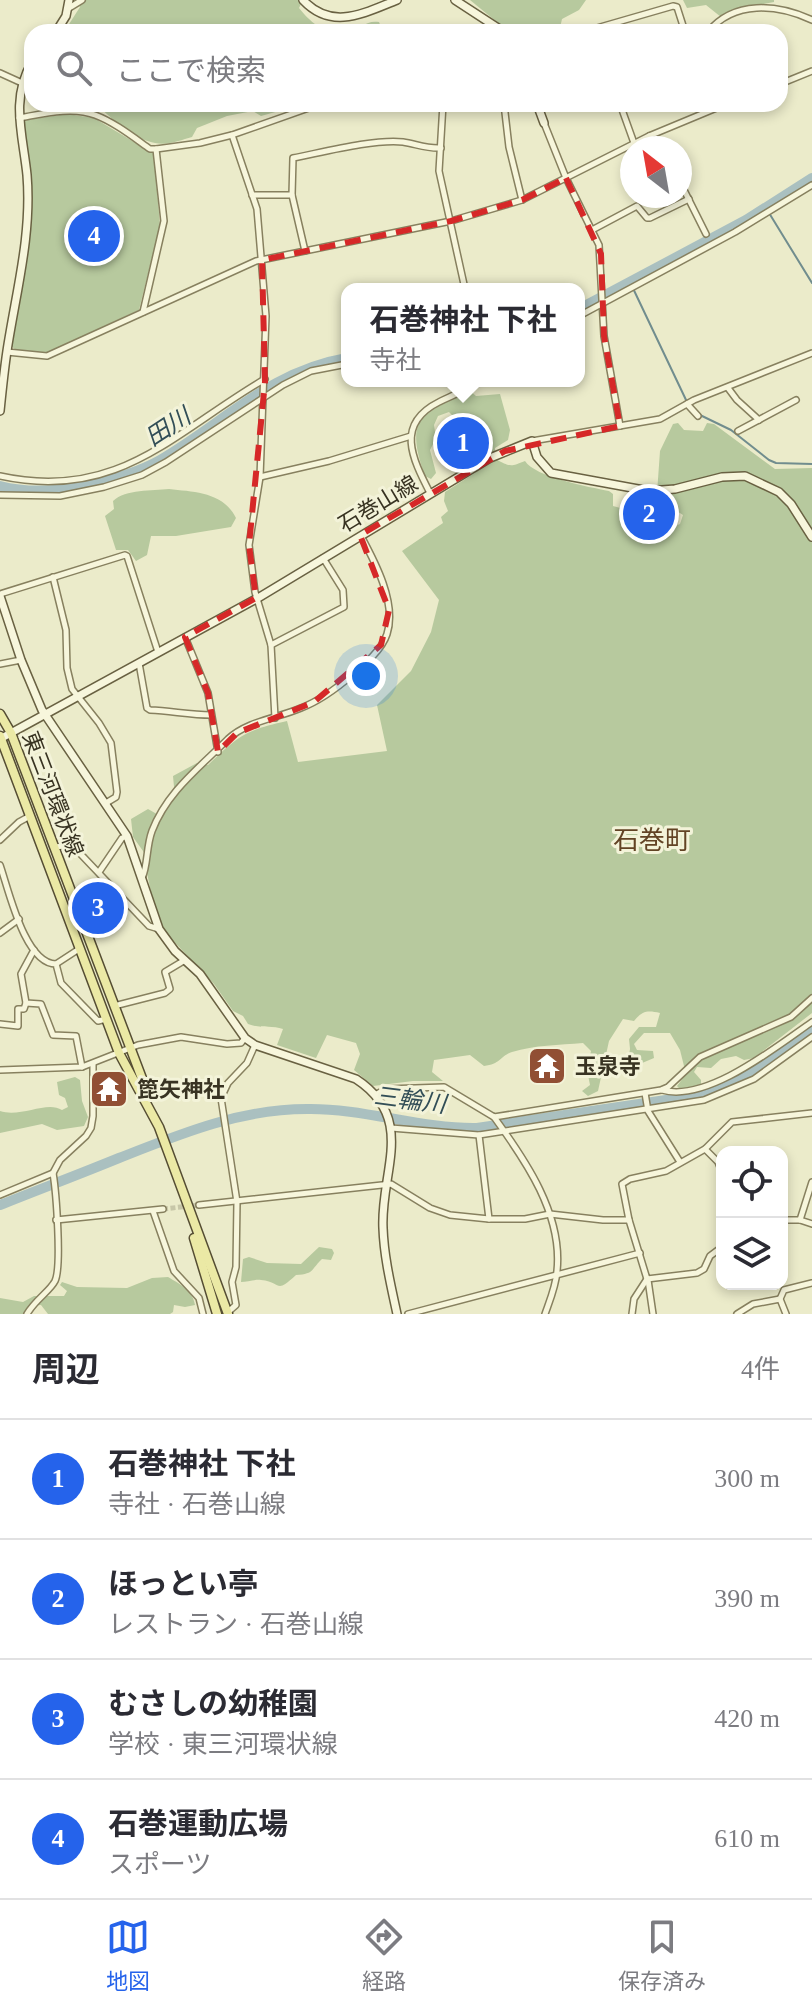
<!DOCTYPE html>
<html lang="ja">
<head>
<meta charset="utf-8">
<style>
	:root { --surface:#fff; --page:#f2f2f3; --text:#2b2b33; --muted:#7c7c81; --line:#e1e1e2; --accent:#2563eb }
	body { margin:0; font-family:"Times New Roman","Noto Sans JP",serif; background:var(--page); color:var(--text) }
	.controls { position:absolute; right:24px; bottom:24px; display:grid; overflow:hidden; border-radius:16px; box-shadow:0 4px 12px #0003 }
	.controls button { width:72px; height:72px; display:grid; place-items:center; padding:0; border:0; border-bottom:2px solid var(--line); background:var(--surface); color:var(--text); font:40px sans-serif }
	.compass { position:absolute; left:620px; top:136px; width:72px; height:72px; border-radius:50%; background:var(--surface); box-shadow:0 4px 12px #0003; rotate:329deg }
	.you { position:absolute; left:366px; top:676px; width:28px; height:28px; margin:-20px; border:6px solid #fff; border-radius:50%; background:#1a73e8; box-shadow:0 0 0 12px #1a73e833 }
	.badge { display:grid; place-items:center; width:52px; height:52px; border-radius:50%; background:var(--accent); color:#fff; font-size:26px; font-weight:700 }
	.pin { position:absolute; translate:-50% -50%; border:4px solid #fff; box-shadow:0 2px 8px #0006 }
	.popup { position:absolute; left:341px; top:283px; width:244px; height:104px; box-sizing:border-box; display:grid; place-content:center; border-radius:16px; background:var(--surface); filter:drop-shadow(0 2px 6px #0005); font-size:26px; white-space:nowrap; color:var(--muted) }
	.popup b { font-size:30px; color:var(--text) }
	.popup::after { content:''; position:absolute; left:50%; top:100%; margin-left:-16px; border:16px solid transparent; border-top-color:var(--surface) }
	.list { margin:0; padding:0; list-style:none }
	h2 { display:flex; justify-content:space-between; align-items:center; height:104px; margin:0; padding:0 32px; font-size:34px }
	h2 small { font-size:26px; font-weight:400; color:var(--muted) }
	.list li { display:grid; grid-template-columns:52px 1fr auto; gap:24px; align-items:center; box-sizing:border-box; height:120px; padding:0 32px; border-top:2px solid var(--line) }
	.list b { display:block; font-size:30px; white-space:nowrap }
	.list p { margin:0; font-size:26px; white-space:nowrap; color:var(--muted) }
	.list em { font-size:26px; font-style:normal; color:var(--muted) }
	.icon { flex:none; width:44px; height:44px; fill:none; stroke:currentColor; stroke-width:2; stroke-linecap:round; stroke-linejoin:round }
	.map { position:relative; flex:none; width:812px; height:1314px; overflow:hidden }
	.search { position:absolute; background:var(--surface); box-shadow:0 4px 12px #0003; left:24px; right:24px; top:24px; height:88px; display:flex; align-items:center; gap:20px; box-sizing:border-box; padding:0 28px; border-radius:24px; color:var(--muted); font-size:30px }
	.sheet { height:584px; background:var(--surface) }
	nav { display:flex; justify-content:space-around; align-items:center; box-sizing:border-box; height:112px; border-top:2px solid var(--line); background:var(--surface); font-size:22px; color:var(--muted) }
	nav a { display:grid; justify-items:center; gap:4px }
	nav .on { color:var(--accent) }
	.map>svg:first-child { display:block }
</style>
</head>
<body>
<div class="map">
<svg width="812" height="1314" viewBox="0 0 812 1314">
	<rect width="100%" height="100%" fill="#ebebca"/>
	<g fill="#b7c99e">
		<path d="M 76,0 L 303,0 L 299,8 C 312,24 327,37 349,32 C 362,29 365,20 379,22 L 383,32 L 64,32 L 80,7 Z"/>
		<polygon points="470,0 586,0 579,10 562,19 559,32 535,32 533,28 509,32"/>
		<polygon points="683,0 774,0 774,2 746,7 721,17 706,5 687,8"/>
		<path d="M 96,104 L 304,104 L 261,116 L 253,111 L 227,116 L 197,128 L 192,137 C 181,140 167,146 155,143 C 133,139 112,119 96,104 Z"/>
		<polygon points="67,114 94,118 154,154 160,225 139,310 46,353 16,350 11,346 31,228 30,177 23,123 27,120"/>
		<path d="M 469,390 L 476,396 L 500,394 L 510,430 L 508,440 L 495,448 L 495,459 C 511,467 510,467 525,461 C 535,477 589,487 609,491 L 613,494 L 613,506 L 628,510 L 631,519 L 661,532 L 680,524 L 683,515 L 669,506 L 641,497 L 641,493 L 657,493 L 660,451 L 673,424 L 678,423 L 684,430 L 703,431 L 707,423 L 714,424 L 775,469 L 812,468 L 812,1013 L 754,1058 L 744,1060 L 736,1056 L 721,1059 L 711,1068 L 697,1067 L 694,1072 L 701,1080 L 701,1085 L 680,1089 L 677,1086 L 686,1074 L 680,1050 L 670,1033 L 644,1033 L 634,1044 L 637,1050 L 653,1051 L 654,1058 L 635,1066 L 628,1060 L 630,1049 L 629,1039 L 639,1027 L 656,1027 L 660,1013 C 647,1010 642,1011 634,1021 L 623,1019 L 609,1041 L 598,1091 L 588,1096 L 582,1091 L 590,1085 L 587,1070 L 591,1051 L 583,1043 C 559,1045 535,1045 512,1052 C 500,1056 501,1064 484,1066 L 470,1055 L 434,1060 L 432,1072 L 443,1081 L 413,1081 L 373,1086 L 354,1070 L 360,1054 L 356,1043 L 327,1035 L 316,1058 L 277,1045 L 283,1029 C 271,1025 260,1029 248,1024 L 243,1016 L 233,1011 L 214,984 L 164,931 L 153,902 L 147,873 L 148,858 L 133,837 L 131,819 L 148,809 L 162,817 L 175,797 L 173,776 L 197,763 L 208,765 C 239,735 246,730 287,721 L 298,762 L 387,751 L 377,705 L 411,671 L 431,632 L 439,600 L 402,551 L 443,523 L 441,517 L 448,511 L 444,501 L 445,492 L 475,473 L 481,466 L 466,445 L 471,435 L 449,412 L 438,416 L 434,425 L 436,438 L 430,450 L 436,473 L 431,479 L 425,476 C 404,417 421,416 469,390 Z"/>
		<path d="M 169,489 C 195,492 223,492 236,518 L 231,527 L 176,536 L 151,536 L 147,555 L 136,561 L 128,550 L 116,550 L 105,516 L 114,509 L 113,501 C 126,489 152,491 169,489 Z"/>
		<path d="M 75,1077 L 80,1080 L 82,1101 L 88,1117 L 84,1126 L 57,1130 L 42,1124 L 0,1133 L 0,1111 C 21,1118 47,1100 62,1110 L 68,1107 L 65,1098 L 59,1095 L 57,1082 Z"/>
		<path d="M 319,1247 L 332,1249 L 334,1253 L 331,1260 L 322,1259 C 311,1269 315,1274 296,1275 C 274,1295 283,1282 261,1280 C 256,1279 247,1282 241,1282 L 243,1259 L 249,1257 L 267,1263 L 301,1264 Z"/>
		<path d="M 168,1277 C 180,1284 193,1291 195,1305 L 185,1307 L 174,1305 L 173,1312 L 170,1314 L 48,1314 L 41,1305 L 29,1306 L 23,1314 L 0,1314 L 0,1298 L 23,1302 L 34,1296 L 64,1296 L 67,1291 L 60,1285 L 62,1282 L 77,1287 L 127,1288 L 152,1278 Z"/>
	</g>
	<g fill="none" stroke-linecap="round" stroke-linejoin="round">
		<g stroke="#718d8e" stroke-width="2">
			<polyline points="766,208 812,283"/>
			<polyline points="630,282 687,402"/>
			<polyline points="700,415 731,430 769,460 776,463 812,464"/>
		</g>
		<g stroke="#aac0c0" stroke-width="10">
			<polyline points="579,309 746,220 812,178"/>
			<path d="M 0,486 C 27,493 58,491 85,486 C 111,480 137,473 160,460 C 225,422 270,371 347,358"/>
			<path d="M 0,1205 C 40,1189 80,1174 119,1158 C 180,1134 240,1109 307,1109 C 364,1108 420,1129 477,1128 L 693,1096 L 745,1076 L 812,1030"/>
		</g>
		<polyline stroke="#c7c6a8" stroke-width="5" stroke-dasharray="5 2.5" stroke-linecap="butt" points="163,1209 199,1205"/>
		<defs>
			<g id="street">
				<polyline points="69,8 82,0"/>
				<polyline points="583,32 673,6 677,7 685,32"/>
				<path d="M 708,32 C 734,0 777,4 812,20"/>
				<polyline points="0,73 22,83"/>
				<polyline points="780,84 812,71"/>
				<polyline points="443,104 439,171 465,289"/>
				<polyline points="504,104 509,147 522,200"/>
				<polyline points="620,104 634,143"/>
				<path d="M 19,118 C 42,114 72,106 95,115 C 114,122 133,137 150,149 L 156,149 L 200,143 L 232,135 L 320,104"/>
				<polyline points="544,123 566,178 599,245 604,336 620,426"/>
				<polyline points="232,135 257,209 266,316 260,477 249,545 255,592 271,645 275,718"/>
				<polyline points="649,136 657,148"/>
				<polyline points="680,182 706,234"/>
				<polyline points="252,195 292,195"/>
				<polyline points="592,230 637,206 647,218 650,218 689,199"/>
				<path d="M 305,251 L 292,195 L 293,158 C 324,152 373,139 403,142 C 416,144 427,149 441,148"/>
				<polyline points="143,312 164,221 156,149"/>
				<polyline points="579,316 735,232 812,185"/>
				<polyline points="7,352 47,356 256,261 451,221 522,200 649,136 726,104"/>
				<polyline points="728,388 737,400 759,420"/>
				<polyline points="687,404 698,416"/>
				<polyline points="738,431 796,400"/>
				<polyline points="532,441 660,419 694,400 812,353"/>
				<path d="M 0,476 C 118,502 174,432 265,379"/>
				<polyline points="260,477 329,461 411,436"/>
				<path d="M 430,493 C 412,458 395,424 439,402 C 452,395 462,394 470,381"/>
				<polyline points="0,495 60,496 104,487 142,475 166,462 283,385 311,371 347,364"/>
				<polyline points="53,577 66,630 67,668 72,689 99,723 111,743 117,792 116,797 106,803"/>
				<polyline points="0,594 125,555 127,556 158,652"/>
				<polyline points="185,637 208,693 218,752"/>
				<polyline points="271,645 344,607 343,590 323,558"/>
				<path d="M 139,663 L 147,708 L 150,710 C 172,711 190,715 211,715"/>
				<polyline points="0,664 21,660"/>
				<polyline points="0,840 19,822 30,816"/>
				<polyline points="55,847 72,845 149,926 159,929"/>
				<path d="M 0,865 C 9,891 25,964 56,964 L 61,983 L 98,1021 L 106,1019"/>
				<polyline points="99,872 122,838 127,836"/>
				<path d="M 142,878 C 148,866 146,847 152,831 C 167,792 199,768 228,739 C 247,721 278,718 301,708 C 319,701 337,688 352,675 C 364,665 382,650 387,634 C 397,603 375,562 361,536"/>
				<polyline points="0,933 19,919"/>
				<polyline points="34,950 21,974 26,1003 41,1004 53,1035 76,1036 82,1067"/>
				<polyline points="56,964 79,949"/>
				<polyline points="114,1006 165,993 170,989 165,972 185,960"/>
				<polyline points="0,1024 18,1026 18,1009 24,1009 26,1003"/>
				<polyline points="0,1070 82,1067 138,1045 181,1037 227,1044 241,1043 245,1038"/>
				<path d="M 662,1090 C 707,1103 777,1046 812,1022"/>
				<polyline points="645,1093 648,1111 680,1162"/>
				<polyline points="375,1095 386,1089 444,1087 494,1117 661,1090 668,1087 700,1057 791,1017 812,998"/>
				<path d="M 494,1117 C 526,1161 563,1215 557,1271 C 556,1286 550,1300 545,1314"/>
				<polyline points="391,1128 479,1135"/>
				<polyline points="705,1149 718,1162 722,1172"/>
				<polyline points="0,1195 53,1173 60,1160 86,1136 91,1128 93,1116 93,1064"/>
				<polyline points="199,1205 391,1184 430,1208 450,1215 489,1219"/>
				<polyline points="153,1211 174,1271 199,1298 203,1314"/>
				<polyline points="56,1220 163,1209"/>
				<polyline points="629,1220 603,1220 550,1214 525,1219 489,1219 479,1135 704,1100 754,1079 812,1037"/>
				<polyline points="782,1220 800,1220 812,1224"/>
				<polyline points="800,1220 812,1182"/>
				<polyline points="722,1247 710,1256 704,1269 697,1273 647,1279 629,1220 622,1184 630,1179 666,1171 705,1149 732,1122 812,1113"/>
				<polyline points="648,1280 653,1314"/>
				<polyline points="228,1312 236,1305 232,1282 236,1267 237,1202 221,1098 228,1083 247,1063 255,1045"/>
				<path d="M 27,1314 C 35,1300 50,1291 55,1281 C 62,1266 56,1191 53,1173"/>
				<polyline points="408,1314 640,1253"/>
				<polyline points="632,1314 634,1299 647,1279"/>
				<polyline points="737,1314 753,1304 780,1299"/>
				<polyline points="786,1314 780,1299 784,1290 812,1283"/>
			</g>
			<g id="secondary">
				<path d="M 303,0 C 332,31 364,13 397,0"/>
				<polyline points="455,0 504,32"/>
				<polyline points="56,32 66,16 69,0"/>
				<polyline points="537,104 544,123"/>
				<path d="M 0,411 C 2,391 4,371 7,351 C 16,292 32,235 27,175 C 23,135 10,99 32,62"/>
				<path d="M 0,596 L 21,660 L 42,710 L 127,836 L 159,929 L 175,951 L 200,974 L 245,1038 L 255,1045 L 356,1079 C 417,1119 380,1172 383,1228 C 384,1257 391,1286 397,1314"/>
				<polyline points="0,739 258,598 490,458 532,441 537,457 551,473 649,491 675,489 722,477 745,476 779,492 791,504 812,537"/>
			</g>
			<g id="primary">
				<polyline points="0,714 11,733 149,1097"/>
				<polyline points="0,736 119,1053 159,1127 228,1314"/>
				<polyline points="194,1238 217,1314"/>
			</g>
		</defs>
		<use href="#street" stroke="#87805f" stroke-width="8"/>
		<use href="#secondary" stroke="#696142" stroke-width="10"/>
		<use href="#primary" stroke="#554d33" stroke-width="11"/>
		<use href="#street" stroke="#f7f6dc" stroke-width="5"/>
		<use href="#secondary" stroke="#f7f6dc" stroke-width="7"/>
		<use href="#primary" stroke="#ebe9a5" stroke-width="8"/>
	</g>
	<path fill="none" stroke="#d62828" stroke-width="6" stroke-dasharray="16 10" stroke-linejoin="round" d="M 566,178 L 601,254 L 604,336 L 620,426 L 505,451 L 360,535 L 389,610 L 381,645 L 314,702 L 237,733 L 218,752 L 208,693 L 185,637 L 256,598 L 249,545 L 265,382 L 262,260 L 451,221 L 522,200 Z"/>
	<defs>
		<symbol id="temple-square" viewBox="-11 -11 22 22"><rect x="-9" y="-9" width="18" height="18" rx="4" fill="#914f34" stroke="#f3f3d9"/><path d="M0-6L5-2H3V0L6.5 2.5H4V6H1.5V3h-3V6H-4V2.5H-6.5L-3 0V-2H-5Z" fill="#fff"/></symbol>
	</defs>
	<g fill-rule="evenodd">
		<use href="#temple-square" x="525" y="1044" width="44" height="44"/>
		<use href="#temple-square" x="87" y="1067" width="44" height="44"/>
	</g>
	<g text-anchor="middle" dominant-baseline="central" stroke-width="6" stroke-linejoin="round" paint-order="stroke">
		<g font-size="22" fill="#383322" stroke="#f3f3d9">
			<text transform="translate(378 504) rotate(-31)">石巻山線</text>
			<text transform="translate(53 794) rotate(69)">東三河環状線</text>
		</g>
		<g font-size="22" font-weight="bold" fill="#383322" stroke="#f3f3d9" text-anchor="start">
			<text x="575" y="1066">玉泉寺</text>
			<text x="137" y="1089">箆矢神社</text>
		</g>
		<g font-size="24" font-style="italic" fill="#324e57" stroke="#f3f3d9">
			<text transform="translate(168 427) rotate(-33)">田川</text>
			<text transform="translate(410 1100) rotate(7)">三輪川</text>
		</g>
		<g font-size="26" fill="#624324" stroke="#f3f3d9">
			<text x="652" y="840">石巻町</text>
		</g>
	</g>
</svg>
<div class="controls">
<button><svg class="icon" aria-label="locate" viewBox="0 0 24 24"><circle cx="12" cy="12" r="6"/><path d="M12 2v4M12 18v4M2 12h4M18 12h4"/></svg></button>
<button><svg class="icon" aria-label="layers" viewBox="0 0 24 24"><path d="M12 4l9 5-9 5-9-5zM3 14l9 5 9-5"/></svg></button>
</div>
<svg class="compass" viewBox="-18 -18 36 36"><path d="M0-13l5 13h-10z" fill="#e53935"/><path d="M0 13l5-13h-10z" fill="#7c7c81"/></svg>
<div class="you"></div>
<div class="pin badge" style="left:463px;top:443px">1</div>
<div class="popup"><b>石巻神社 下社</b>寺社</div>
<div class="pin badge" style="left:649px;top:514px">2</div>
<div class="pin badge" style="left:98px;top:908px">3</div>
<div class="pin badge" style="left:94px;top:236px">4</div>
<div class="search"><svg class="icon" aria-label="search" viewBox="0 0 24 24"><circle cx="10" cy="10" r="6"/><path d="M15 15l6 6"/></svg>ここで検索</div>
</div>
<section class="sheet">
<h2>周辺<small>4件</small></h2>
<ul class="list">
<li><span class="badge">1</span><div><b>石巻神社 下社</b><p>寺社 · 石巻山線</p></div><em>300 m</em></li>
<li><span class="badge">2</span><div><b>ほっとい亭</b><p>レストラン · 石巻山線</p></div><em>390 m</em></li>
<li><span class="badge">3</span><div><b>むさしの幼稚園</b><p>学校 · 東三河環状線</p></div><em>420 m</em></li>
<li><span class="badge">4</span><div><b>石巻運動広場</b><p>スポーツ</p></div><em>610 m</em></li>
</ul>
</section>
<nav>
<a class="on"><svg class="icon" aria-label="map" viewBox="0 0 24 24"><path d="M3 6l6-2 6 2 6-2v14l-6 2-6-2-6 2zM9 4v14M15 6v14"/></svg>地図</a>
<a><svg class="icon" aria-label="directions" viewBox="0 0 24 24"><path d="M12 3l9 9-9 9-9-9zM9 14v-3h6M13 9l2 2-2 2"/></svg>経路</a>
<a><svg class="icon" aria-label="saved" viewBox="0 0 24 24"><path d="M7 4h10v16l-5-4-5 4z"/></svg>保存済み</a>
</nav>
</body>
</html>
